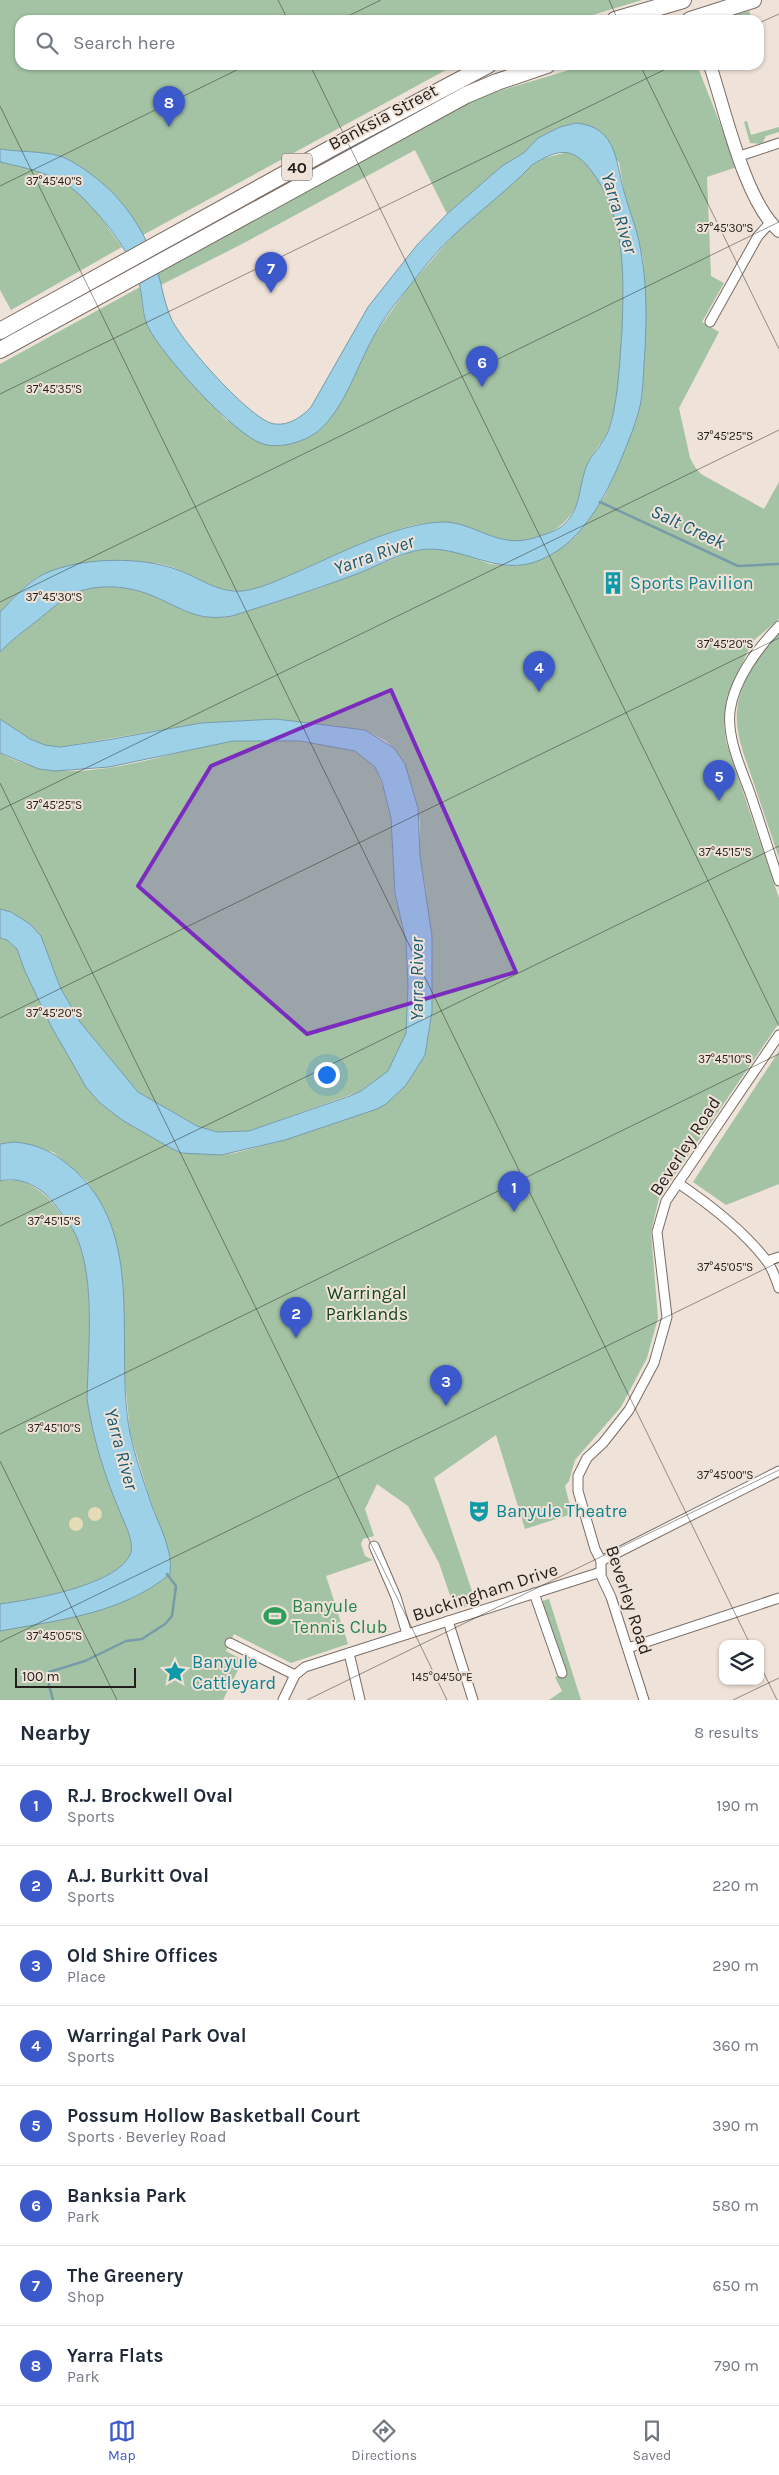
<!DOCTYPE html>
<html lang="en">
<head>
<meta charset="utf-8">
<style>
	:root { --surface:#fff; --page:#f2f2f3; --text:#1f2937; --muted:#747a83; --line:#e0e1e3; --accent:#3c59cc }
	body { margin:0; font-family:Karla,sans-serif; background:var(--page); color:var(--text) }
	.controls { position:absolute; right:15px; bottom:15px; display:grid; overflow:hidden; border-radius:10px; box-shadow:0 1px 4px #0004 }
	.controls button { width:45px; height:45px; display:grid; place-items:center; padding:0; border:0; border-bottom:1px solid var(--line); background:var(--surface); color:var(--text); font:25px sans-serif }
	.scale { position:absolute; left:15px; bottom:12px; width:121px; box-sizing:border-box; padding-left:5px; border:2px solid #231e1b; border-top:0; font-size:14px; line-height:18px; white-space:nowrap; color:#231e1b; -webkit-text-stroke:4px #efe2d8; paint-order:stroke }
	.you { position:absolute; left:326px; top:1074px; width:18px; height:18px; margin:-12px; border:4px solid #fff; border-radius:50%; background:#1a73e8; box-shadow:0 0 0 8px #1a73e833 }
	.badge { display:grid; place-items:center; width:32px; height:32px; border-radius:50%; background:var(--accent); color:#fff; font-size:16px; font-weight:700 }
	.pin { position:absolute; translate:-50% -41px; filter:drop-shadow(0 1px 2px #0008) }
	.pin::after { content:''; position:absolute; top:26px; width:18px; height:15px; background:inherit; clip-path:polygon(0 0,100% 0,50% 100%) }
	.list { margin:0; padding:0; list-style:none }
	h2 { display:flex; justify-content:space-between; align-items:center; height:65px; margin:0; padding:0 20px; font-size:21px }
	h2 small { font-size:16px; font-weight:400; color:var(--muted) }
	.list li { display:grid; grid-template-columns:32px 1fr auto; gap:15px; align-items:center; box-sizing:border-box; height:80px; padding:0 20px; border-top:1px solid var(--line) }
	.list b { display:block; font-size:19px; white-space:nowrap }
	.list p { margin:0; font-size:16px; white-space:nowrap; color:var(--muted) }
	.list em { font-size:16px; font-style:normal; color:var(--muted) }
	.icon { flex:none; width:28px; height:28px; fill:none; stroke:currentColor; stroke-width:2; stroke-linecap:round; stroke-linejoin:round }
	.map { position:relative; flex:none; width:779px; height:1700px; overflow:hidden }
	.search { position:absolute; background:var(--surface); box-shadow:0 1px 4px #0004; left:15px; right:15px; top:15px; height:55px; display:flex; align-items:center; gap:12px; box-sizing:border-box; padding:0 18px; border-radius:15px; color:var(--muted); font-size:19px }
	.sheet { height:705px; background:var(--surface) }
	nav { display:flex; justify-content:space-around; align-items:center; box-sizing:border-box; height:70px; border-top:1px solid var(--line); background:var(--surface); font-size:14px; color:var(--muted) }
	nav a { display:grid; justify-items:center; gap:2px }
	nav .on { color:var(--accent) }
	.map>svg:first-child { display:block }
</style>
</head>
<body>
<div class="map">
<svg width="779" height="1700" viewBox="0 0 779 1700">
	<rect width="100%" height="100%" fill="#efe2d8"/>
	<g fill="#a3c3a4">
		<path d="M 0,0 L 642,0 L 576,20 L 20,20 L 20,65 L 455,65 L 143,235 C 105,173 70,160 0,149 Z"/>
		<polygon points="749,11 751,16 743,20 731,20 734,15"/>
		<path d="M 586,65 L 697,65 L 737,167 L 707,177 L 711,276 L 724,283 L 702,322 L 719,332 L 679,408 L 690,458 L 695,467 L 701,474 L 764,509 L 779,482 L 779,619 L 752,642 L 731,688 L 724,724 L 726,742 L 779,898 L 779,1023 L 659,1198 L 651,1232 L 658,1318 L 647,1358 L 621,1407 L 575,1460 L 569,1481 L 565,1486 L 572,1514 L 525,1529 L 496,1435 L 434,1478 L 476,1603 L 455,1610 L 439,1563 L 408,1506 L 377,1484 L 365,1509 L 374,1536 L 363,1539 L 361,1544 L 365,1556 L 373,1560 L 326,1576 L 348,1644 L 291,1663 L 234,1634 L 226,1651 L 243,1660 L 223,1700 L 0,1700 L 0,1631 L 105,1609 L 137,1596 L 163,1580 L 169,1554 L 149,1496 L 130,1433 L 124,1369 L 123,1282 L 88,1182 L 53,1152 L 14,1142 L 0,1144 L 0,938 L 7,940 L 17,949 L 24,969 L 51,1025 L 86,1087 L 100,1103 L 122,1120 L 181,1153 L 221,1155 L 235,1153 L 285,1140 L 377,1109 L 425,1055 L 432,1012 L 432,965 L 426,891 L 420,856 L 420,821 L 405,764 L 394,748 L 386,741 L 365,730 L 276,719 L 201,723 L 60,747 L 45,745 L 30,739 L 0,719 L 0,652 C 11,640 25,630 38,620 C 49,611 62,599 75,593 C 99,583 130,586 153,596 C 184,609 197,622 232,616 L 322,587 L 411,552 L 431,548 L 450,550 L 490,564 L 516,566 L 533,562 L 548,556 L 576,536 L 605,496 L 635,424 L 642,397 L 646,322 L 643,258 L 625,197 L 619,162 L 576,123 L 560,127 L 538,138 L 525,152 L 502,166 L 447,214 L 415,150 L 242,244 L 161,285 L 157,272 L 479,97 Z"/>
		<polygon points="747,121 751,135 779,127 779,132 766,136 762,144 750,143 744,122"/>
		<path d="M 568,152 C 608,165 623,238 624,275 C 625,313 622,390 610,426 C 605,441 593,450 587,465 C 582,476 583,488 579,499 C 570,526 544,540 516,541 C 497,542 481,532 463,527 C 444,520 422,522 403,528 C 367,539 331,557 296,572 C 278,580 258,591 238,591 C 208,590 186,568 157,563 C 150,562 48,572 42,575 C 26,582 12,600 0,612 L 0,364 L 140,287 L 143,312 L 153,335 L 163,350 L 226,420 L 284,445 L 297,442 L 319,431 L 375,334 L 407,289 L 454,234 L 532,165 L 544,158 Z"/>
		<path d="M 0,162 C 24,167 52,172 73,187 C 93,203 107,227 122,247 L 11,310 L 0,290 Z"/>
		<path d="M 779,631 L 779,858 C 770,831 761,805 752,778 C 745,757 735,734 737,711 C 739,680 761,654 779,631 Z"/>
		<path d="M 266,740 L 300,741 L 355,751 L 375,767 L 386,794 L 391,818 L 395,894 L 406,941 L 408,986 L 406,1033 L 388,1071 L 361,1091 L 249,1131 L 217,1132 L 197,1126 L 138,1092 L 80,1022 L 60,987 L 41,936 L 30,924 L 11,912 L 0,909 L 0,753 C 72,794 157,753 232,741 C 243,740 255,741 266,740 Z"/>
		<polygon points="779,1051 779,1184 726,1205 693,1182"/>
		<path d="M 19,1180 C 38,1187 49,1197 60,1213 C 65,1219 70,1225 74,1231 C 96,1268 88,1356 87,1399 C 93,1438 104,1475 120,1512 C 124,1523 134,1540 131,1552 C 121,1585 30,1600 0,1604 L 0,1181 Z"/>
		<polygon points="549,1599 581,1700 549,1700 562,1691 555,1677 566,1672 542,1601"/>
	</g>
	<g fill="#e5dbb6">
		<circle cx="95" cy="1514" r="7"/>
		<circle cx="76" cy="1524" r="7"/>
	</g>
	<g fill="#9cd1e7" stroke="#789baa">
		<path d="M 576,123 C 620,127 615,166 626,198 C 629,210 634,221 637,233 C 648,277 647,321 644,365 C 643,378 643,393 640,406 C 636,423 629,440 622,457 C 604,500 580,548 532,563 C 489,575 454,539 411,552 C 392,557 373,568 354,575 C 314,590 273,603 232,616 C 197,622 184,609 153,596 C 130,586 99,583 75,593 C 62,599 49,611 38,620 C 25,630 11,640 0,652 L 0,612 C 13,599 27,582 44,574 C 80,557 142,556 178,570 C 200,578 218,593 242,591 C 261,589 280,579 297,572 C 339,554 395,524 441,522 C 476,521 497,551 537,537 C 545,534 554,532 561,527 C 582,511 578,486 587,465 C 591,455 599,449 604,439 C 610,430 612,419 614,409 C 619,384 620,356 622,330 C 624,276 626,214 590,169 C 571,145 556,150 532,165 C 508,190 481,210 456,233 C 438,249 422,270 408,288 C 396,302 384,318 375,334 C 358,363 344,411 317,432 C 303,442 281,449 263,444 C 234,435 162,355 148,327 C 142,314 143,300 140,287 C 132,253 107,223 84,199 C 61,175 31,169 0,162 L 0,149 C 18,152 43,151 60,156 C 79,163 107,185 120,201 C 135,218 147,239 154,260 C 161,279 163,300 171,318 C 180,340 253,423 275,424 C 289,426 303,416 311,407 L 368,307 L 417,245 L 447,214 L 502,166 L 525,152 L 538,138 L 560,127 Z"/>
		<polygon points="0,719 30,739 45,745 60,747 107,740 201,723 276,719 365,730 394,748 405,764 418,808 420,856 432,936 432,1012 425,1055 406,1085 386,1104 377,1109 285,1140 221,1155 181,1153 167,1146 122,1120 100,1103 86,1087 51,1026 24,969 17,949 7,940 0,938 0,909 11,912 30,924 41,936 60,987 80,1022 138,1092 197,1126 217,1132 249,1131 350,1096 361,1091 388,1071 406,1033 408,986 406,941 395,894 391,818 382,782 375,767 355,751 300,741 233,741 109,767 55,771 39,769 0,753"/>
		<path d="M 14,1142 C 38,1144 53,1152 71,1167 C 149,1233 113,1346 130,1433 C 135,1457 144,1482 152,1506 C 160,1527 173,1551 170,1574 C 122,1614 59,1620 0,1631 L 0,1604 C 30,1600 121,1585 131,1552 C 134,1540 124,1523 120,1512 C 104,1475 93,1438 87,1399 C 88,1348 96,1282 76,1235 C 71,1225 62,1215 56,1206 C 43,1188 23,1176 0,1181 L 0,1144 Z"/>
	</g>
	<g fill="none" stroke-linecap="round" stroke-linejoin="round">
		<g stroke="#789baa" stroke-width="2.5">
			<polyline points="600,502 738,566 779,564"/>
			<polyline points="53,1700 49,1685 49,1672 85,1661 126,1641 142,1639 165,1624 172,1616 176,1586 167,1574"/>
		</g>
		<defs>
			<g id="street">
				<polyline points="740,156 779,143"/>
				<polyline points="710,322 758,236 770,223"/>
				<path d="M 779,626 C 758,648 734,680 730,711 C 727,739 741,768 750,793 C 760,822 769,852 779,881"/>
				<path d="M 678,1183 C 709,1204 743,1230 766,1260 C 772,1267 776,1279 779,1288"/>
				<polyline points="767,1261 779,1257"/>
				<polyline points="374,1546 396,1597 407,1634"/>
				<polyline points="601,1561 779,1471"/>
				<polyline points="534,1593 562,1673"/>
				<polyline points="448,1621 473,1700"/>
				<polyline points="230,1643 295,1675"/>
				<polyline points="628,1648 779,1598"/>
				<polyline points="349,1653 360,1700"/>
				<polyline points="283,1700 295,1675 305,1667 601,1572"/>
				<polyline points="644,1700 611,1597 601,1576 601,1561 595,1549 578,1491 578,1476 587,1458 603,1443 629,1410 654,1363 667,1317 657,1232 666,1201 779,1035"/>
			</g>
			<path id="secondary" d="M 710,65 C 725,110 745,202 779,231"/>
			<g id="highway">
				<polyline points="615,20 683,0"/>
				<polyline points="690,20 753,0"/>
				<polyline points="0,331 339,144 488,65"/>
				<polyline points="0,350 466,95 497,82 547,65"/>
			</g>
		</defs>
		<use href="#street" stroke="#786d65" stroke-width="11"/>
		<use href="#secondary" stroke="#786d65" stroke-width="14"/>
		<use href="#highway" stroke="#786d65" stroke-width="18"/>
		<use href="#street" stroke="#fff" stroke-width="9"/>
		<use href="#secondary" stroke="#fff" stroke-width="12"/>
		<use href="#highway" stroke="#fff" stroke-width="16"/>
	</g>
	<path fill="#7b2cbf" fill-opacity="0.2" stroke="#7b2cbf" stroke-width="4" stroke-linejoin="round" d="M 391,690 L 516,972 L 307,1034 L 138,886 L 211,766 Z"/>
	<path fill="none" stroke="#231e1b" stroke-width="1" stroke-opacity="0.45" d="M 278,0 L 288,20M 609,0 L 618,20M 340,20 L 381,0M 759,23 L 779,14M 310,65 L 779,1026M 640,65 L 779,349M 0,106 L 750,1644M 0,186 L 247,65M 0,394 L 674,65M 0,602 L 779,222M 0,783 L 447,1700M 0,810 L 779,430M 0,1018 L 779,638M 0,1226 L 779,846M 0,1434 L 779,1054M 0,1461 L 117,1700M 0,1642 L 779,1262M 760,1665 L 777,1700M 307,1700 L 779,1470M 733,1700 L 779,1678"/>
	<defs>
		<symbol id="building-bare" viewBox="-9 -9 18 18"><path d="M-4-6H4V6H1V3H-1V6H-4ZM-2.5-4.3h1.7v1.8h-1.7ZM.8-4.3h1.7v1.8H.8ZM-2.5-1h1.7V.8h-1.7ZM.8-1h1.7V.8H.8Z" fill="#0f9aa8" stroke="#efe2d8" stroke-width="2.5" paint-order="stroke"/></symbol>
		<symbol id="theatre-bare" viewBox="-9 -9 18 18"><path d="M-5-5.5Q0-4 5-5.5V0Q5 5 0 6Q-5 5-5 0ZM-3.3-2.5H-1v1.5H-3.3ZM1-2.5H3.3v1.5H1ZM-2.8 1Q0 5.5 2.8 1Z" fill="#0f9aa8" stroke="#efe2d8" stroke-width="2.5" paint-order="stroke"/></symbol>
		<symbol id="stadium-bare" viewBox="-9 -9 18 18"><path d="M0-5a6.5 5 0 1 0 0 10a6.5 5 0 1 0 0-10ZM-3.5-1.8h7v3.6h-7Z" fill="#2e9e5b" stroke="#efe2d8" stroke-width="2.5" paint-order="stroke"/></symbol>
		<symbol id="sight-bare" viewBox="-9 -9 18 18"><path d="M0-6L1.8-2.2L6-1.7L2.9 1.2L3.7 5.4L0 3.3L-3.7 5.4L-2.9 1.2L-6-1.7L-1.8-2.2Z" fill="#0f9aa8" stroke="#efe2d8" stroke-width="2.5" paint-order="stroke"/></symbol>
	</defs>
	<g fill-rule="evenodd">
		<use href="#building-bare" x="597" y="567" width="32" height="32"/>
		<use href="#theatre-bare" x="463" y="1495" width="32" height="32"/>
		<use href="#stadium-bare" x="259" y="1600" width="32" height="32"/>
		<use href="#sight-bare" x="159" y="1656" width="32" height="32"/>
	</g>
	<g text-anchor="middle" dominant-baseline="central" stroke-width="4" stroke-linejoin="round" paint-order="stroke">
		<rect fill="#efe2d8" stroke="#605954" stroke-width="1" x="282" y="153.5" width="30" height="27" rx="4"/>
		<g font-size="16" font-weight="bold" fill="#231e1b">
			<text x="297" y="167">40</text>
		</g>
		<g font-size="18" fill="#231e1b" stroke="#efe2d8">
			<text transform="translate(383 117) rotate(-28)">Banksia Street</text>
			<text transform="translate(685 1146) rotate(-57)">Beverley Road</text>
			<text transform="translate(485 1592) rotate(-18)">Buckingham Drive</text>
			<text transform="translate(629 1600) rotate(72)">Beverley Road</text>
		</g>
		<g font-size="18" fill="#0d838f" stroke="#efe2d8" text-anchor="start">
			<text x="630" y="583">Sports Pavilion</text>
			<text x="496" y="1511">Banyule Theatre</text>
			<text x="192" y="1662">Banyule<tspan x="192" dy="21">Cattleyard</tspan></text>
		</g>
		<g font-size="18" fill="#12471a" stroke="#efe2d8">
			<text x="367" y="1293">Warringal<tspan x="367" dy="21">Parklands</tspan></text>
		</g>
		<g font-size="18" fill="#27864d" stroke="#efe2d8" text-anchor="start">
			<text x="292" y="1606">Banyule<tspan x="292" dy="21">Tennis Club</tspan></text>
		</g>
		<g font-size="19" font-style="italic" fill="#175a71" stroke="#efe2d8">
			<text transform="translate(619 213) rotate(73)">Yarra River</text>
			<text transform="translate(688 527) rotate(25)">Salt Creek</text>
			<text transform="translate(374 555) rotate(-20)">Yarra River</text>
			<text transform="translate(417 979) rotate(-90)">Yarra River</text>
			<text transform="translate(121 1449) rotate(75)">Yarra River</text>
		</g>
	</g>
	<g font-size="12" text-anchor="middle" fill="#231e1b" stroke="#efe2d8" stroke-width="4" stroke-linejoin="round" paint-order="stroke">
		<text x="54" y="185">37°45'40"S</text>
		<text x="725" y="232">37°45'30"S</text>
		<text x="54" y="393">37°45'35"S</text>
		<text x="725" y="440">37°45'25"S</text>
		<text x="54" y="601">37°45'30"S</text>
		<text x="725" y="648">37°45'20"S</text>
		<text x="54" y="809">37°45'25"S</text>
		<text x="725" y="856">37°45'15"S</text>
		<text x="54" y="1017">37°45'20"S</text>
		<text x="725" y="1063">37°45'10"S</text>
		<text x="54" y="1225">37°45'15"S</text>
		<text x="725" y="1271">37°45'05"S</text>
		<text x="54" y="1432">37°45'10"S</text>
		<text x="725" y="1479">37°45'00"S</text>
		<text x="54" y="1640">37°45'05"S</text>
		<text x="442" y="1681">145°04'50"E</text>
	</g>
</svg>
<div class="controls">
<button><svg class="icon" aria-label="layers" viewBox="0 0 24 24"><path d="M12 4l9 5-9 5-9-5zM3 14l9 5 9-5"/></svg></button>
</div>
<div class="scale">100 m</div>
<div class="you"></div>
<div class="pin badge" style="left:514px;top:1212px">1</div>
<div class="pin badge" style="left:296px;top:1338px">2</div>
<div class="pin badge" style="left:446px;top:1406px">3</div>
<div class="pin badge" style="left:539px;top:692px">4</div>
<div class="pin badge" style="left:719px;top:801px">5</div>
<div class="pin badge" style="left:482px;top:387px">6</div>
<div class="pin badge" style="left:271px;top:293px">7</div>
<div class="pin badge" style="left:169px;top:127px">8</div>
<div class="search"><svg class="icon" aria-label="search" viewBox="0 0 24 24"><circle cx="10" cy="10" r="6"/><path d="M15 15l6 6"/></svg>Search here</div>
</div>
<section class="sheet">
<h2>Nearby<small>8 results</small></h2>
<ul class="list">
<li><span class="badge">1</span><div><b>R.J. Brockwell Oval</b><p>Sports</p></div><em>190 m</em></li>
<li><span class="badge">2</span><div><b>A.J. Burkitt Oval</b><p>Sports</p></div><em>220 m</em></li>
<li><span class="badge">3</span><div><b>Old Shire Offices</b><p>Place</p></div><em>290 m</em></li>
<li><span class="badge">4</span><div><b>Warringal Park Oval</b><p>Sports</p></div><em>360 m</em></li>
<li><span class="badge">5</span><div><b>Possum Hollow Basketball Court</b><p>Sports · Beverley Road</p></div><em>390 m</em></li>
<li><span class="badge">6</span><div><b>Banksia Park</b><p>Park</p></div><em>580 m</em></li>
<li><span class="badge">7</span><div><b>The Greenery</b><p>Shop</p></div><em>650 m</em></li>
<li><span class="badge">8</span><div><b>Yarra Flats</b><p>Park</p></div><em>790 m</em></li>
</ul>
</section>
<nav>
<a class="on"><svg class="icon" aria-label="map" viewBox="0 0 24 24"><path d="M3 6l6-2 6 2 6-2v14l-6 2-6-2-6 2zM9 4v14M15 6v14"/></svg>Map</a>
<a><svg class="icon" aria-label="directions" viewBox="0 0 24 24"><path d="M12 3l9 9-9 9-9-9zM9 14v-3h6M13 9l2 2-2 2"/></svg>Directions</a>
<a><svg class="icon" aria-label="saved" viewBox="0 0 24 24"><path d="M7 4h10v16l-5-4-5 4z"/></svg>Saved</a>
</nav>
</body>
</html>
